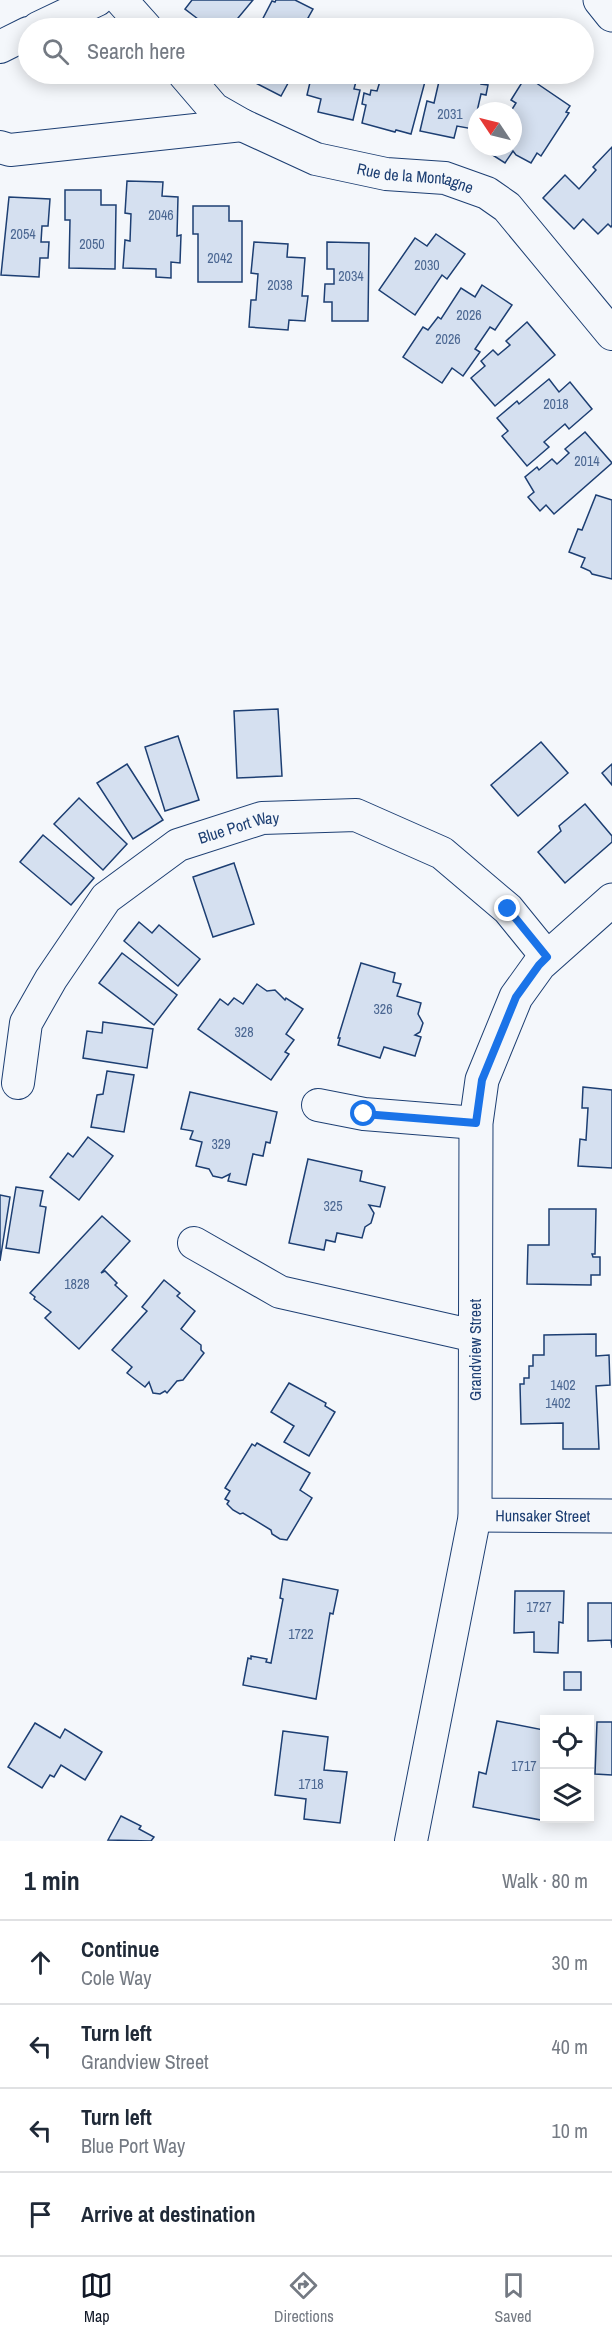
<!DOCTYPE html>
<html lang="en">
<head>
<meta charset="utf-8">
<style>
	:root { --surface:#fff; --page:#f2f2f3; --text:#1f2937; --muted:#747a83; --line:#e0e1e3; --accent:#111827 }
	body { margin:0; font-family:"Archivo Narrow",sans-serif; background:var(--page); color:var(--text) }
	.controls { position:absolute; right:18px; bottom:18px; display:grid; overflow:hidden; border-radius:0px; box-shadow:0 3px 15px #0003 }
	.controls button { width:54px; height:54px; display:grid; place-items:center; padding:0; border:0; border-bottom:2px solid var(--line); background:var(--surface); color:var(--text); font:30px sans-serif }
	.compass { position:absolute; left:468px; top:102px; width:54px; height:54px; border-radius:50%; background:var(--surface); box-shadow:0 3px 15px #0003; rotate:305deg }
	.stop { position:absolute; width:18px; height:18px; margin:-14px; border:4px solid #1a73e8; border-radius:50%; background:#fff }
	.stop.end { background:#1a73e8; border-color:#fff; box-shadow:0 2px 6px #0008 }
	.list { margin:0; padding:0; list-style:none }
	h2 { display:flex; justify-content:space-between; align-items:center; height:78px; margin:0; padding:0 24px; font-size:26px }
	h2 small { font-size:20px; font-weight:400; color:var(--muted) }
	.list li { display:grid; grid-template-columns:39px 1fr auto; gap:18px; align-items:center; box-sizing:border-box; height:84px; padding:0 24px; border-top:2px solid var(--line) }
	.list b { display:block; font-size:22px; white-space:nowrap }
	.list p { margin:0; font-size:20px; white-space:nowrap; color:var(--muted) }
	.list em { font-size:20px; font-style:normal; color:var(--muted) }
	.icon { flex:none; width:33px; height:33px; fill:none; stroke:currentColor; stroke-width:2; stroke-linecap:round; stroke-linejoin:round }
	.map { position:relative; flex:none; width:612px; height:1841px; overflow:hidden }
	.search { position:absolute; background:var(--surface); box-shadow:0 3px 15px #0003; left:18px; right:18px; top:18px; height:66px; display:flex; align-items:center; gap:15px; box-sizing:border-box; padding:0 21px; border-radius:33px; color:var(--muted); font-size:22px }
	.sheet { height:414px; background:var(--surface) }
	nav { display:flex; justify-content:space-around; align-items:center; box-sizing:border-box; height:84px; border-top:2px solid var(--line); background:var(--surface); font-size:16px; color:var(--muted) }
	nav a { display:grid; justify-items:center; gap:3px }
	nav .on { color:var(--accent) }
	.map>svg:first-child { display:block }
</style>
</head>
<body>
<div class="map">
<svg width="612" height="1841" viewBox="0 0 612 1841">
	<rect width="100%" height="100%" fill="#f4f7fb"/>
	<g fill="#d5e0f0" stroke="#1d3f73" stroke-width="1.5">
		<polygon points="192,0 253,0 233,24 236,28 190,28 198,19 185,9"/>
		<polygon points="276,0 295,0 313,9 308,18 318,23 315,28 258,28 272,1 275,2"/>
		<polygon points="329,20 352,25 351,28 327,28"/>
		<polygon points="238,74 293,74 281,96"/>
		<polygon points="312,74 358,74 354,89 360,90 353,120 318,112 321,99 307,95"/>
		<polygon points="398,74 427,74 411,134 396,130 395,132 362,123 366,105 362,104 364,93 370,95 371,90 377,91 381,78 395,82"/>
		<polygon points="435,74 491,74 490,80 482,78 481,84 488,85 486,95 481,94 473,129 457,126 454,138 420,131 427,101 434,103 440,77 434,76"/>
		<polygon points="526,76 570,106 566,112 569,113 541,156 537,153 531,163 516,155 513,151 505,163 480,147 513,147 513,111 511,111 516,103 511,100"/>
		<polygon points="612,147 612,225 611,227 608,224 598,234 583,219 574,229 543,198 565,175 579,189 596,170 593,167"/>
		<polygon points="127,181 163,182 162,196 178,197 177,236 181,235 180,263 171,262 171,278 156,277 156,269 123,268 125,240 130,241 131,214 125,213"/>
		<polygon points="65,190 101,190 101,205 116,205 115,269 69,268 70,220 65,220"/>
		<polygon points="9,197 50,199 48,226 42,226 41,242 49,242 48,258 40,258 39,277 1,275"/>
		<polygon points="193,206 229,206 229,221 242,221 242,282 198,282 198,234 193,234"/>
		<polygon points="436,234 465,254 447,279 442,275 415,315 379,290 415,238 427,246"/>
		<polygon points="254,242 288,244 287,257 305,258 302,296 308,296 305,321 289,320 288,330 249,327 251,300 256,300 258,274 251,273"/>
		<polygon points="327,242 369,243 368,321 332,321 332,302 324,302 325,284 334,284 334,269 327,269"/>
		<polygon points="482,285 512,305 495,330 490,327 475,349 480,352 463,376 452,368 442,383 403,357 423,327 428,330 438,317 441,319 461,288 475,297"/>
		<polygon points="527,322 555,355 495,406 471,378 485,366 481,361 493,350 498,355 510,345 506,341"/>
		<polygon points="549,379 559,392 570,382 592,409 569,429 565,424 544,442 549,447 527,466 502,436 508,431 497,418 517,401 519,404"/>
		<polygon points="585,432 612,463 554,514 546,505 540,511 528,497 534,492 525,477 537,467 539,470 552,459 557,464 569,453 565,449"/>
		<polygon points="596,495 612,500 612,579 592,574 590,571 581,567 585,558 569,552 578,529 582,530"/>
		<polygon points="278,709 282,776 237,778 234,711"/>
		<polygon points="178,736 199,800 165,811 145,747"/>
		<polygon points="541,742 568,773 518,816 491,785"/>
		<polygon points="127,764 163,820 133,839 97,783"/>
		<polygon points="612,764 612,785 602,773"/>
		<polygon points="79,798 127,844 103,870 54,824"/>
		<polygon points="585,804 612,836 612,842 565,883 538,852 561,831 559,826"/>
		<polygon points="43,835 94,878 71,905 20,862"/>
		<polygon points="234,863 254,924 213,937 193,877"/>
		<polygon points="139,922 152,933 159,925 200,959 178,986 124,941"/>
		<polygon points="122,953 177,995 154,1025 99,983"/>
		<polygon points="361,963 395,973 393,982 401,984 397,996 421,1003 418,1014 423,1023 420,1032 415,1035 421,1037 415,1056 384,1047 380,1058 338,1045 340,1038 338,1038"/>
		<polygon points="257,984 267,991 275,990 285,1000 286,998 303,1009 286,1034 294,1040 285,1052 289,1054 271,1080 198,1029 220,999 228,1005 234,998 243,1004"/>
		<polygon points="103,1022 153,1029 147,1068 83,1058 87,1031 102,1033"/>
		<polygon points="107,1071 134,1075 124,1132 91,1127 97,1095 103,1094"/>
		<polygon points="583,1087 612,1090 612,1168 578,1166 580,1139 586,1140 588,1108 582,1108"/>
		<polygon points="190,1092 277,1112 270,1143 266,1142 263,1156 253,1154 246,1185 228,1181 230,1174 222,1178 213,1176 209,1169 196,1166 202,1142 190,1139 193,1131 181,1129"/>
		<polygon points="88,1137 113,1156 79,1200 50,1177 68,1153 73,1157"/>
		<polygon points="308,1159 362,1171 360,1181 385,1187 380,1207 369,1205 374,1213 371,1223 365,1227 362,1238 337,1233 335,1242 326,1240 324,1250 289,1243"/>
		<polygon points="16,1187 43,1191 40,1206 46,1207 39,1253 6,1248"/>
		<polygon points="0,1195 10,1197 0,1261"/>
		<polygon points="549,1209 596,1209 595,1254 592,1254 593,1257 600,1257 600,1275 591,1275 591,1285 527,1284 528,1245 549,1245"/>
		<polygon points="102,1216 130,1241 101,1273 105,1271 117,1283 115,1285 127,1296 79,1349 45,1318 51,1312 34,1299 35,1297 30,1293"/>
		<polygon points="164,1280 180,1293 177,1296 195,1311 181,1329 201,1345 201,1350 204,1353 183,1380 177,1381 167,1393 165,1391 160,1394 153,1393 149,1382 145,1387 127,1373 132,1367 112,1350 147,1311 142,1307"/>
		<polygon points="596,1334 596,1356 609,1355 610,1385 596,1386 599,1449 563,1449 563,1423 521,1424 520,1384 524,1384 524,1378 529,1378 529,1366 533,1366 533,1355 544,1355 544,1335"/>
		<polygon points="289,1383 326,1403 325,1406 335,1412 309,1456 284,1442 294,1426 271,1412"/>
		<polygon points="257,1443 310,1473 300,1490 312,1498 287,1540 280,1539 272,1534 271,1530 243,1513 240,1514 233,1510 227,1504 229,1501 225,1499 230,1491 225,1488 252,1444 255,1446"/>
		<polygon points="283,1579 338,1590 333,1614 330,1613 316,1699 243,1685 248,1658 251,1659 251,1656 267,1659 266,1662 271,1663 283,1599 280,1598"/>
		<polygon points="515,1591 564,1591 563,1623 559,1622 558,1653 534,1652 534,1632 514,1633"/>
		<polygon points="588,1603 612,1603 612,1648 611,1640 588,1641"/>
		<rect x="564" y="1672" width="17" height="18"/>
		<polygon points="497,1721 544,1730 544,1804 541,1820 473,1807 479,1772 486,1774"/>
		<polygon points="597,1722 612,1722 612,1775 595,1774"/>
		<polygon points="35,1723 60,1738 65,1729 102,1752 85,1780 61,1765 54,1777 50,1775 42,1788 8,1767"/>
		<polygon points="283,1731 328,1737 324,1770 347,1772 340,1823 304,1819 306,1799 275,1795"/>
		<polygon points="121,1816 141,1826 139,1829 154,1837 151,1841 108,1840"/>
	</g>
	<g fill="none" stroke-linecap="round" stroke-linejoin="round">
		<defs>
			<g id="minor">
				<polyline points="121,0 146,28"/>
				<polyline points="38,28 97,0"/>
				<polyline points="0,47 28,33"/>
				<path id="s1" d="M 184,74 L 214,109 L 242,125 L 316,159 L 386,174 L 445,178 L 487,193 L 507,207 L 612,334"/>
				<polyline points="0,147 10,150 242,125"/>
				<path id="s2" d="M 18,1083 L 26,1023 L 51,979 L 106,898 L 178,845 L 262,818 L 356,815 L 442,853 L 508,909 L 547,957"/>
				<polyline points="318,1105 364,1114 476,1123"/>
				<polyline points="194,1243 280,1292 475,1336"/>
				<polyline points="411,1841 475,1515"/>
			</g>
			<g id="major">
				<polyline points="600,0 612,15"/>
				<path id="s3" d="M 612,900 L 539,965 L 516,997 L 482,1080 L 476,1123 L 475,1515 L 612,1516"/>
			</g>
		</defs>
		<use href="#minor" stroke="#1d3f73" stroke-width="34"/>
		<use href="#major" stroke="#1d3f73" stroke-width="35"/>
		<use href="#minor" stroke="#f4f7fb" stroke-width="32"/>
		<use href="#major" stroke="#f4f7fb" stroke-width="33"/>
	</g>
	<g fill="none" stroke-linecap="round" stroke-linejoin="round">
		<polyline stroke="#1a73e8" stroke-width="8" points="364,1114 476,1123 482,1080 516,997 539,965 547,957 508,909"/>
	</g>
	<g text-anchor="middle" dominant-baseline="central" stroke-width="4.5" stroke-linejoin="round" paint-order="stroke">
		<g font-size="14" fill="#4b6792">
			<text x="450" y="114">2031</text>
			<text x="161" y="215">2046</text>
			<text x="23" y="234">2054</text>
			<text x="92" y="244">2050</text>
			<text x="220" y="258">2042</text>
			<text x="427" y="265">2030</text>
			<text x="351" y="276">2034</text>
			<text x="280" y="285">2038</text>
			<text x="469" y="315">2026</text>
			<text x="448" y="339">2026</text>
			<text x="556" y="404">2018</text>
			<text x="587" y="461">2014</text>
			<text x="383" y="1009">326</text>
			<text x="244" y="1032">328</text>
			<text x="221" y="1144">329</text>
			<text x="333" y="1206">325</text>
			<text x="77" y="1284">1828</text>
			<text x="563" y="1385">1402</text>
			<text x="558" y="1403">1402</text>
			<text x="539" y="1607">1727</text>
			<text x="301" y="1634">1722</text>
			<text x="524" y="1766">1717</text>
			<text x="311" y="1784">1718</text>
		</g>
		<g font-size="16" fill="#1d3f73" stroke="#f4f7fb">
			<text stroke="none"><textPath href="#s1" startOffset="261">Rue de la Montagne</textPath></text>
			<text stroke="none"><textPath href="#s2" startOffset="362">Blue Port Way</textPath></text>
			<text transform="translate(475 1350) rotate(-90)">Grandview Street</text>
			<text stroke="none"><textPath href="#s3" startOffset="730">Hunsaker Street</textPath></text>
		</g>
	</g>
</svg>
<div class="controls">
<button><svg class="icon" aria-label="locate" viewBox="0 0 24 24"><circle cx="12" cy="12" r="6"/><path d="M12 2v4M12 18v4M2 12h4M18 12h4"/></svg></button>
<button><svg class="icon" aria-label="layers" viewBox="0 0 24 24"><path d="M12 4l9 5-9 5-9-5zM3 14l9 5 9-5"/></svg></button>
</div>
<svg class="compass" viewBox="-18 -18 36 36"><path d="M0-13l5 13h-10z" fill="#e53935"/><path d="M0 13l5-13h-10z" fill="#747a83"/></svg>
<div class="stop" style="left:364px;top:1114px"></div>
<div class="stop end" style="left:508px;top:909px"></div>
<div class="search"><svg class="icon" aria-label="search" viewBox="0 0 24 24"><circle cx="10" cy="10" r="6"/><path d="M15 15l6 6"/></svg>Search here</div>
</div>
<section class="sheet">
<h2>1 min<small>Walk · 80 m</small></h2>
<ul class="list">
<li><svg class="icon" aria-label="ahead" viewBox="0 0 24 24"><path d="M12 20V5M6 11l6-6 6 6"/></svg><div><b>Continue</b><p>Cole Way</p></div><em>30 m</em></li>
<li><svg class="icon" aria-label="left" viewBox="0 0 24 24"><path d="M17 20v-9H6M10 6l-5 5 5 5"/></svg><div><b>Turn left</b><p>Grandview Street</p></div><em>40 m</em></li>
<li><svg class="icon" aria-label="left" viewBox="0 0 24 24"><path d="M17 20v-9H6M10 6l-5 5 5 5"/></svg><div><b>Turn left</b><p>Blue Port Way</p></div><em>10 m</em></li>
<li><svg class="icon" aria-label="arrive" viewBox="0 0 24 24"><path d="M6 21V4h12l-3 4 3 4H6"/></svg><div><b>Arrive at destination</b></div></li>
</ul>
</section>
<nav>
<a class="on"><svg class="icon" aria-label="map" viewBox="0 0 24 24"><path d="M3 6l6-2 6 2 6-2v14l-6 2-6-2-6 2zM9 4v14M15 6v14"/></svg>Map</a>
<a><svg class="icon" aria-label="directions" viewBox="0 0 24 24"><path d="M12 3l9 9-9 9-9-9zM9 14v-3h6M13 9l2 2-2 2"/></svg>Directions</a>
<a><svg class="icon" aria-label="saved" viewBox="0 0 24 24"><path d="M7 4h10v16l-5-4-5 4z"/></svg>Saved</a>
</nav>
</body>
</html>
